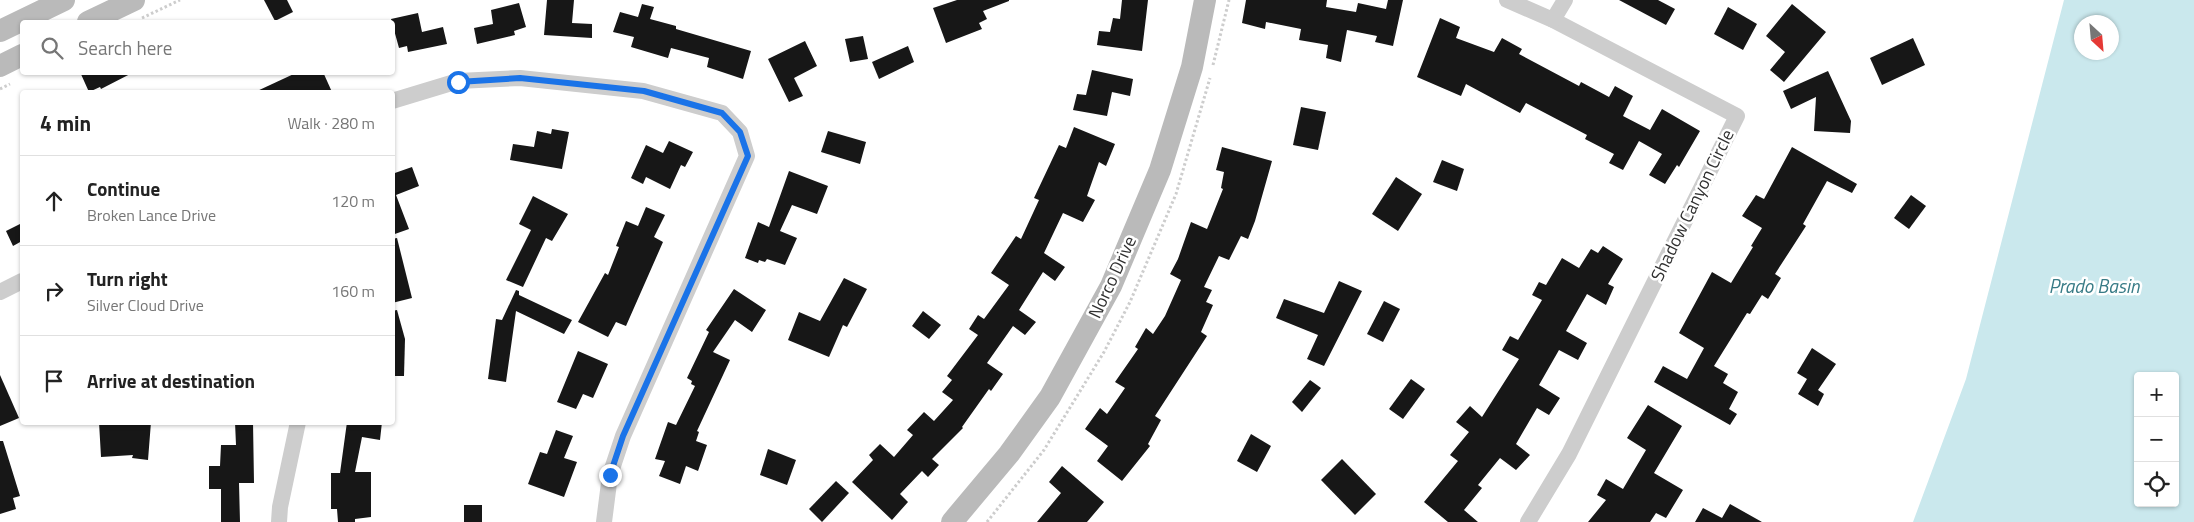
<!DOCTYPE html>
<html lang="en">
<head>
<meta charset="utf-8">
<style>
	:root { --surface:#fff; --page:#f2f2f2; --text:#222; --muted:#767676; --line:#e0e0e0 }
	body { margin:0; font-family:"Titillium Web",sans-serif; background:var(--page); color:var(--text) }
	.controls { position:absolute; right:15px; bottom:15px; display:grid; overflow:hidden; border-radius:5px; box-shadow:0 1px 4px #0004 }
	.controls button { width:45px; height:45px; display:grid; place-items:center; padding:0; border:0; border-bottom:1px solid var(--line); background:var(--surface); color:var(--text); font:25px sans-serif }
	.compass { position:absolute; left:2074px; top:15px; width:45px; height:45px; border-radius:50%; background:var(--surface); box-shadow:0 1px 4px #0004; rotate:154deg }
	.stop { position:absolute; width:15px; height:15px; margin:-11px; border:4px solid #1a73e8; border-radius:50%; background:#fff }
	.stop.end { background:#1a73e8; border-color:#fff; box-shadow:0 1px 5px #0008 }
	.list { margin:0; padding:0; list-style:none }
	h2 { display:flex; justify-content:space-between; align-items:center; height:65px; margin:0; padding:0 20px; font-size:21px }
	h2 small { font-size:16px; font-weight:400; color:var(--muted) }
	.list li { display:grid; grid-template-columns:32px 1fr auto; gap:15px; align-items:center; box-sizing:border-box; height:90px; padding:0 20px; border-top:1px solid var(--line) }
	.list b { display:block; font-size:19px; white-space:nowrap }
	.list p { margin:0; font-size:16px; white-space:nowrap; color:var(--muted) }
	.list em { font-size:16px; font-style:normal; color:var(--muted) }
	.icon { flex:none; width:28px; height:28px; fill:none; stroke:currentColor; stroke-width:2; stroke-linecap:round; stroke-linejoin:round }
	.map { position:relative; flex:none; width:2194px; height:522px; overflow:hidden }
	.search { position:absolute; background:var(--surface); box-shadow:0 1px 4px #0004; left:20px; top:20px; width:375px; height:55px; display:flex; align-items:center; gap:12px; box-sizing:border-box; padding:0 18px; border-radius:5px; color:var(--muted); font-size:19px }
	.panel { position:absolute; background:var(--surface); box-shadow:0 1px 4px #0004; left:20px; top:90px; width:375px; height:335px; border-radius:5px }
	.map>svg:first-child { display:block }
</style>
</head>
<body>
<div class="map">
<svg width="2194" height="522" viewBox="0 0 2194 522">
	<rect width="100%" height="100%" fill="#fff"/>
	<path fill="#cae8ed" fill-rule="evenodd" d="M 2064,0 L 2194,0 L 2194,522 L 1913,522 L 1966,379 ZM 2082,22 L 2112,22 L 2112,52 L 2082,52 ZM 2138,376 L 2175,376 L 2175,503 L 2138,503 Z"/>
	<g fill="#171717">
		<polygon points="264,0 287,0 293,12 275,21"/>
		<polygon points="547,0 574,0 572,23 592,24 592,38 544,35"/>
		<polygon points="957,0 1009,0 1009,1 983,11 987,19 979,23 982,29 946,43 933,8"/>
		<polygon points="1122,0 1148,0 1142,51 1097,45 1099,31 1110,32 1113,18 1120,19"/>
		<polygon points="1246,0 1327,0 1326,7 1356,12 1358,3 1386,9 1388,0 1403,0 1393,46 1375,42 1377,36 1347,30 1341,62 1326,58 1328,45 1299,40 1301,29 1266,22 1265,29 1242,23"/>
		<polygon points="1619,0 1658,0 1675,9 1666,25"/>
		<polygon points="519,3 526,27 514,31 515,35 477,44 474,28 493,24 491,10"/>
		<polygon points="642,4 654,7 650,19 676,26 676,29 751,51 743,79 707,67 709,58 671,48 668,58 631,47 634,37 613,32 620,12 638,17"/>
		<polygon points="1792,4 1826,32 1784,82 1770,70 1785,52 1766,36"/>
		<polygon points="1728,7 1757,24 1743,50 1714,34"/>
		<polygon points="418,13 422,32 443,27 447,44 408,52 407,46 399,48 391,19"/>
		<polygon points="1440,18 1460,27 1456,38 1494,52 1502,38 1522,49 1519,54 1579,86 1581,82 1609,97 1615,86 1633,96 1623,116 1650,130 1662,109 1700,131 1679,167 1677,165 1665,184 1649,175 1662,154 1639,141 1623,170 1609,163 1614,154 1585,139 1587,135 1526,103 1520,113 1466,84 1461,96 1417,77"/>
		<polygon points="863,36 868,59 850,62 845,39"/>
		<polygon points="1913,38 1925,65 1882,85 1870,58"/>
		<polygon points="805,41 817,66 794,78 803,96 789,102 768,59"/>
		<polygon points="908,46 914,62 879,79 872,62"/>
		<polygon points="1092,70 1133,79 1130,96 1112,92 1107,116 1073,110 1077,94 1086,95"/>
		<polygon points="1828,71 1851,121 1850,133 1814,131 1816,97 1791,109 1783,91"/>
		<polygon points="80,72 134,72 101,89 100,87 89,92"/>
		<polygon points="298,72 323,72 332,92 255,92"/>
		<polygon points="1301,107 1326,112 1318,150 1293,145"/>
		<polygon points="1074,127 1115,144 1106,166 1099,162 1087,196 1095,200 1083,222 1063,213 1044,253 1065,267 1055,281 1043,272 1019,310 1036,322 1025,335 1013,326 987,363 1003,374 991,391 989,389 962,427 963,428 932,459 939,465 928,477 922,471 900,494 908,502 892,520 852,482 873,460 869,455 880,444 894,457 913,435 907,430 924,412 934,421 953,400 942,392 952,380 947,376 978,335 969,329 978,315 984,319 1009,285 991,273 1016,236 1021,239 1039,200 1034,198 1059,145 1066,148"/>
		<polygon points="552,129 569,132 562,169 510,160 513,144 534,147 537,131 551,134"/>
		<polygon points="828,131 866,142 860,164 821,152"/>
		<polygon points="669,141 693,152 685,167 681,165 670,189 646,177 643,184 631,178 646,145 663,153"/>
		<polygon points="1222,147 1272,161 1255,221 1248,239 1241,236 1229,260 1219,256 1204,287 1212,290 1206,302 1213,305 1201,332 1207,336 1155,416 1161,420 1148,444 1150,446 1122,481 1097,461 1108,446 1085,429 1100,408 1107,414 1125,388 1115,382 1138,349 1135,347 1146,328 1153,334 1165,316 1181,280 1170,274 1178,259 1191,222 1207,229 1223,189 1221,188 1224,172 1216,170"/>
		<polygon points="1792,147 1857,184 1852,193 1827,181 1803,224 1806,226 1775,274 1781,278 1768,299 1762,295 1750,314 1747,313 1714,366 1728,374 1723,383 1738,392 1729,409 1737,414 1730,425 1654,382 1663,366 1687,379 1704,348 1679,333 1712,272 1731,283 1753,247 1751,246 1762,228 1742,216 1756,195 1764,199"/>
		<polygon points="1442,160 1464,169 1457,191 1433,182"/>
		<polygon points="412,167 419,186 396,195 409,229 392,235 392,174"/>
		<polygon points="789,171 828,186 817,214 792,205 780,231 797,238 785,265 767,259 765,262 759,260 758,263 745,258 758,222 769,227"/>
		<polygon points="1396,177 1422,194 1398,231 1372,214"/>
		<polygon points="1911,195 1926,206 1909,229 1894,218"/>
		<polygon points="533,196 568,214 552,241 546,238 523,287 506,280 531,230 519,224"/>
		<polygon points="646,207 665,215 654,237 663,242 626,326 616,322 608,337 578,322 605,273 608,275 619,247 616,246 626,221 638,226"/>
		<polygon points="22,223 22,241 13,246 6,231"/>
		<polygon points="397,238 412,298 392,303 392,239"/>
		<polygon points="1603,246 1623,259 1608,284 1614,287 1606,305 1587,294 1566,331 1587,343 1578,360 1559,350 1539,385 1560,398 1549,415 1537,408 1516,444 1530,455 1516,470 1500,458 1478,485 1482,488 1464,510 1478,522 1448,522 1424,502 1458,461 1450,455 1469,432 1456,422 1470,406 1482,417 1519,359 1502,350 1510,336 1518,340 1542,300 1532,295 1539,282 1546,285 1562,258 1579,268 1591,249 1598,253"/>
		<polygon points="844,278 867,289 847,327 843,325 829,357 788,340 799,312 820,321"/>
		<polygon points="1339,281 1362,291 1324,366 1307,359 1318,335 1276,318 1284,299 1324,313"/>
		<polygon points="734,289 766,310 752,332 735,320 713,352 730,360 697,431 699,432 696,441 707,445 698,471 686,466 680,484 659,476 665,461 655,459 668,422 676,425 695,386 691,384 692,381 687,378 709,332 706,330"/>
		<polygon points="516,290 519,291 519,295 572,320 564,334 516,311 506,382 488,379 496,319 502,320"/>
		<polygon points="1384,301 1400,309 1383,342 1367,334"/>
		<polygon points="397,310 405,339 404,376 392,376 392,311"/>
		<polygon points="923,311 941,325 929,339 912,326"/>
		<polygon points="1812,348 1836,364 1818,390 1824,394 1818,406 1798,394 1807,379 1797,373"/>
		<polygon points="578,351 608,364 593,398 583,394 576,409 557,402"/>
		<polygon points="0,375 19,418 0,426"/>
		<polygon points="1411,379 1425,389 1403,419 1389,409"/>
		<polygon points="1310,380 1321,388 1302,412 1292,402"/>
		<polygon points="1648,405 1682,426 1654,473 1683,490 1666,518 1656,513 1650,522 1588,522 1606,500 1597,495 1606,479 1623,489 1646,450 1627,438"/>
		<polygon points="99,422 151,422 148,460 132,458 133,455 101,457"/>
		<polygon points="235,422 253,422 254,483 239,483 240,522 221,522 221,489 209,489 209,466 220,466 221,445 236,445"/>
		<polygon points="347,422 382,422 380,440 362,437 355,472 371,472 371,517 355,519 355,522 338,522 337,509 331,509 331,473 340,473"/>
		<polygon points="556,430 573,436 564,458 577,462 564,497 528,484 540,452 547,454"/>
		<polygon points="1251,434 1271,446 1257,472 1237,461"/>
		<polygon points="0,441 3,441 20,496 13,498 16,509 0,514"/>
		<polygon points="768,449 796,460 787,485 760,475"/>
		<polygon points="1342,459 1376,494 1355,515 1321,480"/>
		<polygon points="1062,466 1104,502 1087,522 1037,522 1061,493 1049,482"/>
		<polygon points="836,481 849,493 822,522 809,509"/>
		<polygon points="1730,504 1762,522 1695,522 1703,508 1722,518"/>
		<rect x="464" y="505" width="18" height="17"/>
	</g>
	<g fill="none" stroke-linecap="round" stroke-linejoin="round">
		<g stroke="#cdcdcd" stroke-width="3" stroke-dasharray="2.5 2.5" stroke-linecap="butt">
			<polyline points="142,18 180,0"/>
			<polyline points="1213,65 1229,0"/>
			<polyline points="0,89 10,84"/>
			<polyline points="987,522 1044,450 1104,352 1130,302 1176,194 1210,78"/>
		</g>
		<g stroke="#cdcdcd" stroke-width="16">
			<polyline points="1507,0 1553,20 1737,116 1569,454 1528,522"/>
			<polyline points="1553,20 1565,0"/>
			<polyline points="392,101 458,81 520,78 643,91 722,113 740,132 747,156 623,436 610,475 604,522"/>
			<polyline points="0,292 22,281"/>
			<polyline points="279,522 280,507 298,422"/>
		</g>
		<g stroke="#bababa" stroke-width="22">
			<polyline points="88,22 134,0"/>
			<polyline points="0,31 64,0"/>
			<polyline points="0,66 22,55"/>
			<polyline points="952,522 1009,454 1050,397 1111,286 1160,170 1192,67 1205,0"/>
		</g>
	</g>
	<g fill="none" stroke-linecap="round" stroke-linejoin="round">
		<polyline stroke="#1a73e8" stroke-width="6" points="458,82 520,78 644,91 722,113 740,132 748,156 623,436 610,475"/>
	</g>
	<g text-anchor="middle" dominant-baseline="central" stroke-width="5" stroke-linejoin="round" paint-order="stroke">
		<g font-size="18" fill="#303030" stroke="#fff">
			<text transform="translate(1692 205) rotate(-64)">Shadow Canyon Circle</text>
			<text transform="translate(1112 277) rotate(-65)">Norco Drive</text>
		</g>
		<g font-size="19" font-style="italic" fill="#387b86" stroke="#fff">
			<text x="2094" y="285">Prado Basin</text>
		</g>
	</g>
</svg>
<div class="controls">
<button>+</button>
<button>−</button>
<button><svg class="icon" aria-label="locate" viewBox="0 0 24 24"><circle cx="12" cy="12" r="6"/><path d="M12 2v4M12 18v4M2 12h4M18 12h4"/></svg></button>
</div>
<svg class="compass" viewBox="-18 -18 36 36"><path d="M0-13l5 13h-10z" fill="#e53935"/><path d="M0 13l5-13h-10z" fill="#767676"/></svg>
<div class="stop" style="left:458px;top:82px"></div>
<div class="stop end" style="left:610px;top:475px"></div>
<div class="search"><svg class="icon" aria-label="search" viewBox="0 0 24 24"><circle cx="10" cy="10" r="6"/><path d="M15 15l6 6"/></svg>Search here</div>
<section class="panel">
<h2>4 min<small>Walk · 280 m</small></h2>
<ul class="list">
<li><svg class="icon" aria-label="ahead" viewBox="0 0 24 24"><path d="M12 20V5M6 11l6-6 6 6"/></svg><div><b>Continue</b><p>Broken Lance Drive</p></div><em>120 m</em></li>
<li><svg class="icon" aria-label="right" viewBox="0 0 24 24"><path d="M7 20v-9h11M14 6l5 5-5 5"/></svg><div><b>Turn right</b><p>Silver Cloud Drive</p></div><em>160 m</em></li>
<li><svg class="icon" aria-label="arrive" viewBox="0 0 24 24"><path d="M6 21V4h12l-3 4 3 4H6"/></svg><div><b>Arrive at destination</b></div></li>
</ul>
</section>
</div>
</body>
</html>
